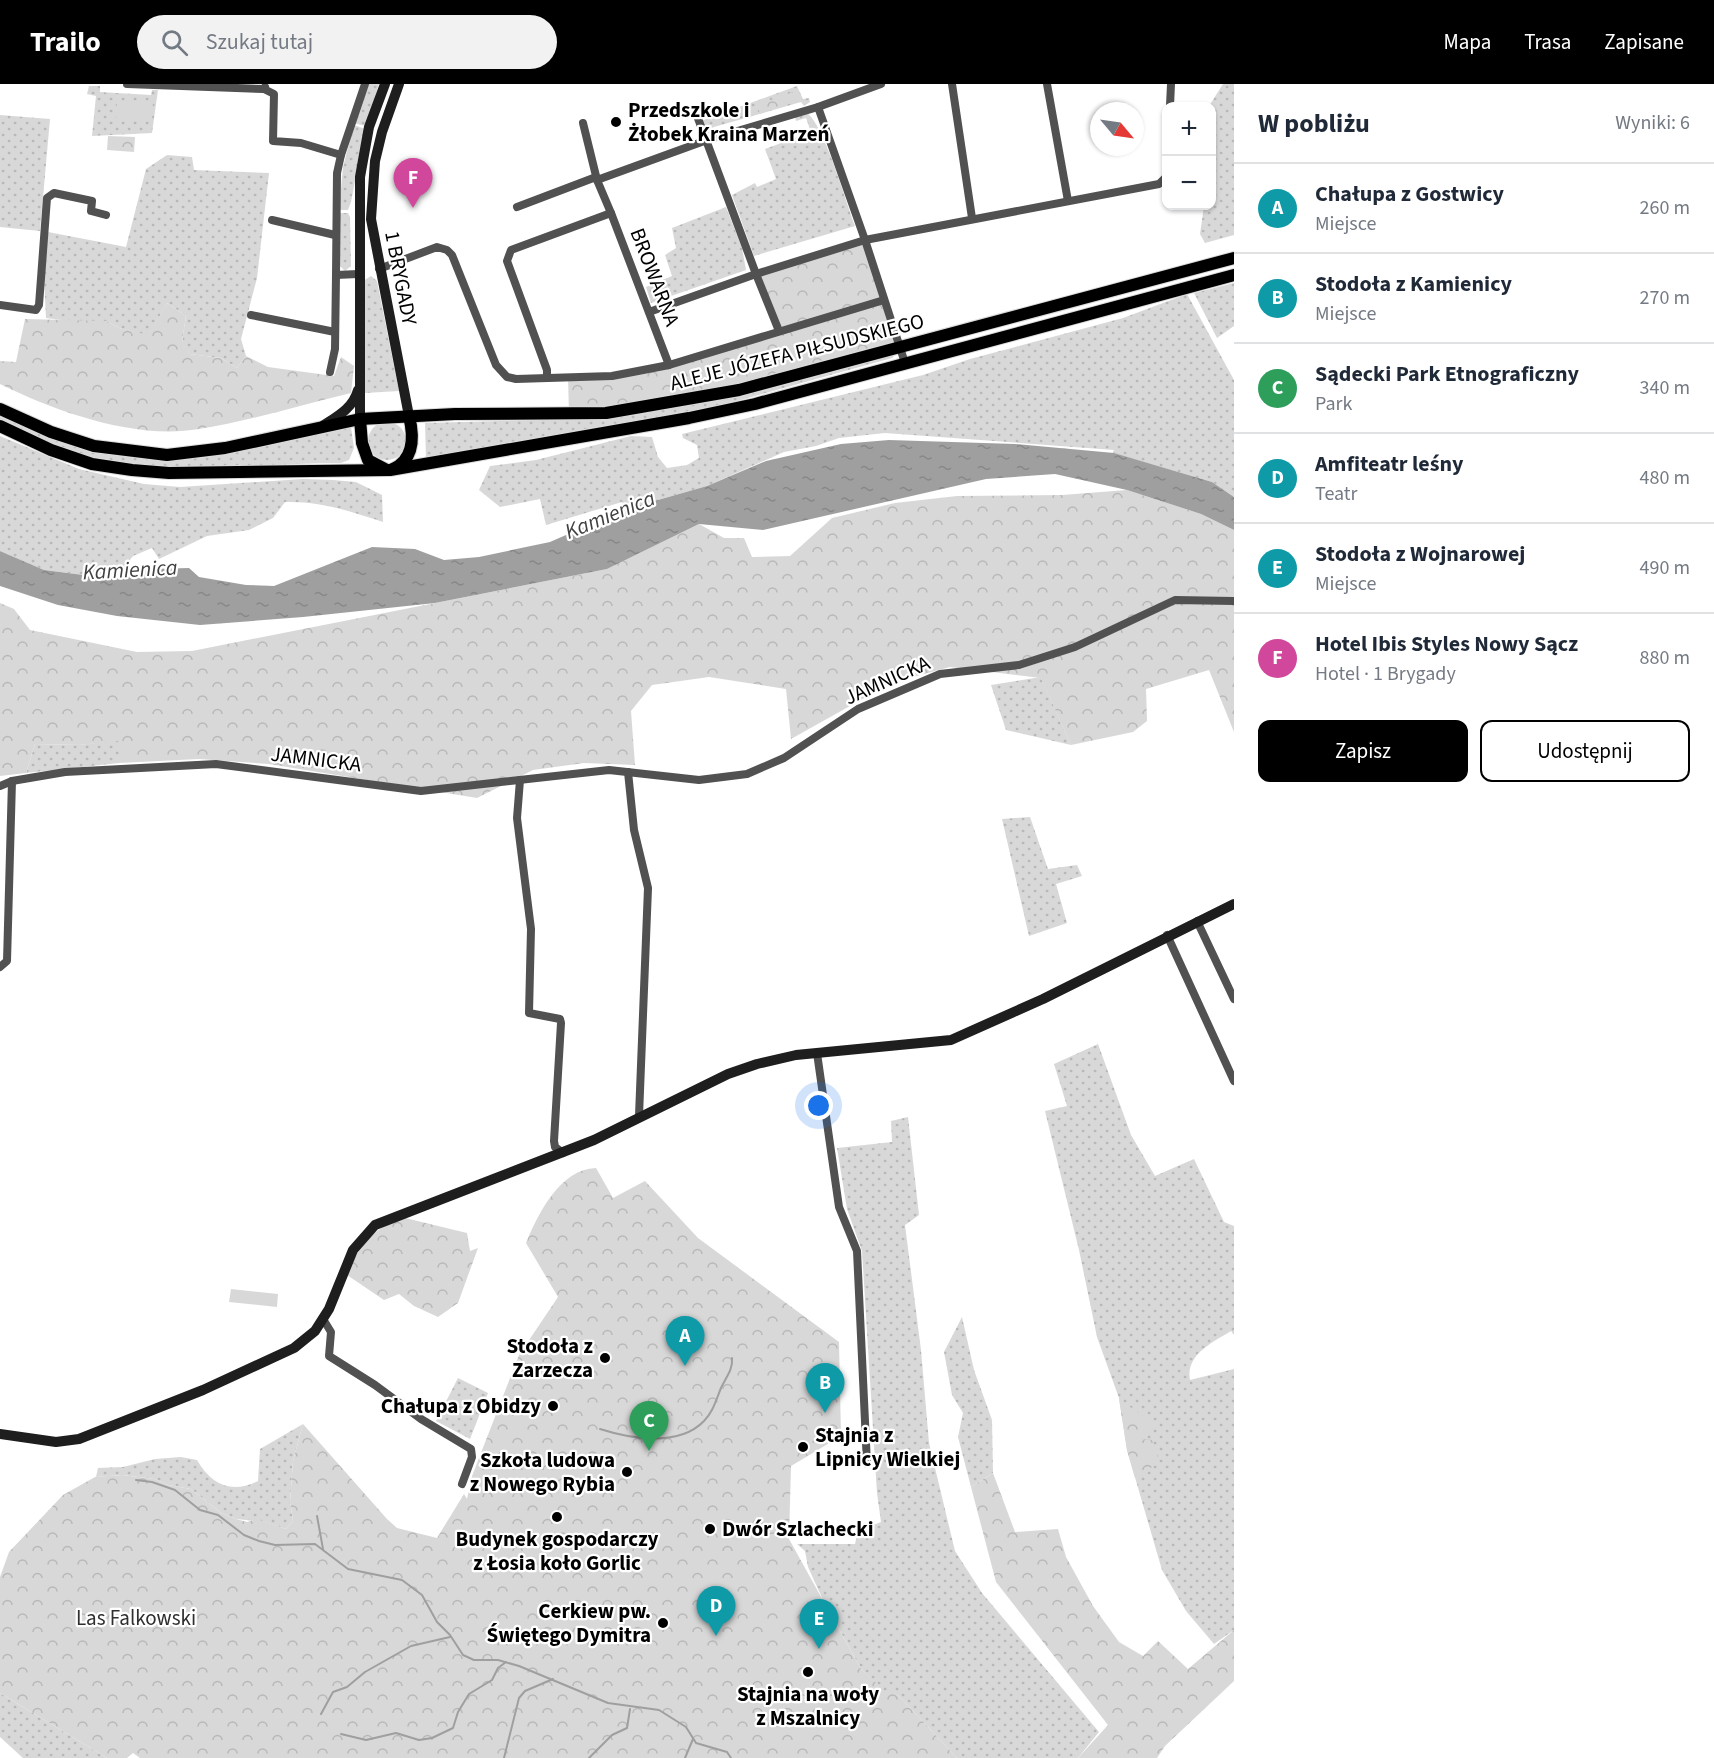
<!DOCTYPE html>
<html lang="pl">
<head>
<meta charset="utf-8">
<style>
	:root { --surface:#fff; --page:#f2f2f3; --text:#1f2937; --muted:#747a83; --line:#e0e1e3; --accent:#000 }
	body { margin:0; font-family:"Source Sans 3",sans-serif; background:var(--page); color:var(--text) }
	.controls { position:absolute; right:18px; top:18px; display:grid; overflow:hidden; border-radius:12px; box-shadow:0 2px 4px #0004 }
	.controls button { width:54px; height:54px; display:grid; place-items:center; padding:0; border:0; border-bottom:2px solid var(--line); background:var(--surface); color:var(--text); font:30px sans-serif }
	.compass { position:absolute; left:1090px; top:18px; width:54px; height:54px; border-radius:50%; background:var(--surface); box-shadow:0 2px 4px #0004; rotate:119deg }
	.you { position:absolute; left:819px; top:1022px; width:21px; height:21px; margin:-15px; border:4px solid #fff; border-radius:50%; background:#1a73e8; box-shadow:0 0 0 9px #1a73e833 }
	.badge { display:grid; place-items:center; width:39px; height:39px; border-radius:50%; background:var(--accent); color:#fff; font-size:20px; font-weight:700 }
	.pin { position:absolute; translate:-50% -50px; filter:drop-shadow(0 2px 3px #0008) }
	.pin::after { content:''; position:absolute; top:32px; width:21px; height:18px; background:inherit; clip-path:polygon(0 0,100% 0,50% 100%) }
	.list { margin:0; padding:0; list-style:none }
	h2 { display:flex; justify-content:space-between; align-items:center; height:78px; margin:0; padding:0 24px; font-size:26px }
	h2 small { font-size:20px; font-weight:400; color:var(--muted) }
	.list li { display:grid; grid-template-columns:39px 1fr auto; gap:18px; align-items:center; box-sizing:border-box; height:90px; padding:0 24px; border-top:2px solid var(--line) }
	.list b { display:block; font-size:22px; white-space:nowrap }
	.list p { margin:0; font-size:20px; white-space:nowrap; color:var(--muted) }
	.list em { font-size:20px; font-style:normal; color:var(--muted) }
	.actions { display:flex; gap:12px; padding:18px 24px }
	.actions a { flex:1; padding:14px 0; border:2px solid var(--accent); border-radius:12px; text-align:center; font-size:21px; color:var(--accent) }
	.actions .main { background:var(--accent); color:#fff }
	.icon { flex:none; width:33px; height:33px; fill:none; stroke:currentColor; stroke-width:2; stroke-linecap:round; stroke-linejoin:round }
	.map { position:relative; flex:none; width:1234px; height:1674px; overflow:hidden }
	header { display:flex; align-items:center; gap:36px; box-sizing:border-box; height:84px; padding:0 30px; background:var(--accent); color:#fff }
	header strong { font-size:28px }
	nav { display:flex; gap:33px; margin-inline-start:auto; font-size:21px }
	.search { width:420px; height:54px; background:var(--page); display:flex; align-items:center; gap:15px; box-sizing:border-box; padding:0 21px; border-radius:33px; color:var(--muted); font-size:22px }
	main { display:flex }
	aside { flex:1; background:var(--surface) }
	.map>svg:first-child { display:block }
</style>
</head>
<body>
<header>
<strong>Trailo</strong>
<div class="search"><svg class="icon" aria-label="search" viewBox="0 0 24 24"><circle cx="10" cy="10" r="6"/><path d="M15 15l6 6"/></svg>Szukaj tutaj</div>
<nav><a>Mapa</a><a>Trasa</a><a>Zapisane</a></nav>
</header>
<main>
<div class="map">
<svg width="1234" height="1674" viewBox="0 0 1234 1674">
	<defs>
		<pattern id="grass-dots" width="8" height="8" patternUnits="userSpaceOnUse" patternTransform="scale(1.5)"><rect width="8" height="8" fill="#d8d8d8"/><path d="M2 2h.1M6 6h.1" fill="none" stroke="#b8b8b8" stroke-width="1.8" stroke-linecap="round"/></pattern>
		<pattern id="forest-crowns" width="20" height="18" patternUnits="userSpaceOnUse" patternTransform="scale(1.5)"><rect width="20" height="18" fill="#d8d8d8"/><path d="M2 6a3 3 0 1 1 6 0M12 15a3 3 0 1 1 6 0" fill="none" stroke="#b8b8b8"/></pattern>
		<pattern id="water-ripples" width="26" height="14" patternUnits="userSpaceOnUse" patternTransform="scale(1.5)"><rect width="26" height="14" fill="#9f9f9f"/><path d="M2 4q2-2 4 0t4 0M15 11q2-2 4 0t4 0" fill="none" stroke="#878787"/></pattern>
	</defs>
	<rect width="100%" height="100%" fill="#fff"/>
	<g fill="url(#grass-dots)">
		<polygon points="367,0 379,0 366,42 353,39"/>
		<polygon points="1223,0 1234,0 1234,151 1205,159 1200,150 1204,122 1212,122 1209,22"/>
		<polygon points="89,2 100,2 100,8 151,11 152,6 158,6 152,49 92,52 96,12 87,10"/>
		<polygon points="797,2 803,15 809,14 810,18 804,22 801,18 714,43 709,46 712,50 706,49 701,37"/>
		<path d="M 807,29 C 824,41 846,118 855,142 L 754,172 L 732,111 L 755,99 L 757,103 L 776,95 L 765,65 L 811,48 L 806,34 L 796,37 L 795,33 Z"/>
		<polygon points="0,31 50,35 40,147 0,143"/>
		<polygon points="354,41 365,45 351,118 348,126 339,126 343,83"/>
		<polygon points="167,71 192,73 194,86 269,89 257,194 241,255 246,272 237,284 221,274 190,270 182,259 186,232 167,219 149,252 119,244 107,237 76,238 46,234 44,193 48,148 126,163 146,85"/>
		<polygon points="726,123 742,164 746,186 651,219 646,203 672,192 665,171 676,164 672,144"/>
		<polygon points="340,129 348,129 350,133 351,182 345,187 339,181"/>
		<polygon points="371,192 377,197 399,307 365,309 363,197"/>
		<polygon points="1234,199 1234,242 1217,254 1194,209"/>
		<polygon points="1187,210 1234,296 1234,413 1212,398 1113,369 1114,366 885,349 839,354 816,362 784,368 707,402 623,426 622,418 546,441 540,415 500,423 479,406 490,382 536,376 631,352 652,353 658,373 667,384 687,381 699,374 697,361 683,354 682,350 923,291 970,275 1123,234"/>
		<polygon points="892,270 894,272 892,274 712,324 426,374 425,339 608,334"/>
		<path d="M 0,331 L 82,364 L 143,375 L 175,376 L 351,343 L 354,364 L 349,376 L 341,379 C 260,379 173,394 94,374 C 61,366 31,351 0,337 Z"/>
		<circle cx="387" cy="357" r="19"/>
		<path d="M 0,352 L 79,385 L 144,400 L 180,403 L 303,395 L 333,396 L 356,398 L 382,411 L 383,438 C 349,427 321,417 285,418 L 273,434 L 249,446 L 207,452 L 159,475 L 152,464 L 133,472 L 115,495 L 44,486 L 0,467 Z"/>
		<polygon points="1041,593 1071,661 1006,646 991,601"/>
		<polygon points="120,656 119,679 26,689 35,660 79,661"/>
		<polygon points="1030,733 1048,785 1077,781 1082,792 1056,800 1067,839 1029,852 1002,735"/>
		<path d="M 1098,960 L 1131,1051 L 1155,1092 L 1194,1075 L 1224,1138 L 1234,1142 L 1234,1251 L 1231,1247 C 1213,1258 1185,1271 1190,1296 L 1234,1285 L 1234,1546 L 1214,1560 L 1186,1527 L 1162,1486 L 1127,1366 L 1119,1314 L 1097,1253 L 1079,1166 L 1045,1027 L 1067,1022 L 1054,980 Z"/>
		<polygon points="908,1033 919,1131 905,1141 921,1266 929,1359 955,1467 982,1509 1099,1648 1078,1674 957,1674 899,1612 885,1608 861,1585 823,1516 808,1483 805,1467 797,1460 855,1460 858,1447 881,1438 877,1409 862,1167 847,1125 837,1064 892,1058 891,1037"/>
		<polygon points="962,1233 974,1286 992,1336 993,1389 971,1403 958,1353 963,1329 952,1311 944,1268"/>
		<polygon points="458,1294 488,1309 470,1355 436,1337"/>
		<path d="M 303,1340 L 293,1377 L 290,1417 L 293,1437 L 286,1445 L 265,1438 L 236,1435 L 221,1429 L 191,1405 L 168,1401 L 155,1395 L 122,1391 L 96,1393 L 98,1384 L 123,1383 L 155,1375 L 181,1373 L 197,1376 C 211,1401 232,1410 258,1397 L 260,1365 Z"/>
		<polygon points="0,1609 107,1674 23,1674 0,1653"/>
	</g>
	<g fill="url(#forest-crowns)">
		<polygon points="796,7 801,15 760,30 757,21"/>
		<polygon points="108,52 135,53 134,68 107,66"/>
		<polygon points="865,156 900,264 801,289 569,330 568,293 648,285 779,247 756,190"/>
		<path d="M 167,219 L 186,232 L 182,258 L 190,270 L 221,274 L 237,284 L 246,272 L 268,283 L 334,292 L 341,273 L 354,282 L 351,309 C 301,321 250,337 199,345 C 135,356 57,328 0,300 L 0,277 L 16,278 L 25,235 L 107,237 L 119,244 L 149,251 Z"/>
		<polygon points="1127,406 1201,430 1234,446 1234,648 1209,586 1146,605 1147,637 1133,648 1071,661 1041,594 950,583 891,599 791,655 786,605 709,593 652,601 631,627 635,681 584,679 533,686 477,714 269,680 199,675 119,679 119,657 79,661 35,660 26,689 0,692 0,519 14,525 30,546 137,568 192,567 607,485 699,440 724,454 744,454 752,473 790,472 832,434 895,419 957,412 1062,411"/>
		<path d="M 596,1084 L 613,1114 L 645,1097 L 698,1154 L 839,1258 L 841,1352 L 791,1382 L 789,1455 L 861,1585 L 885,1607 L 899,1612 L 957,1674 L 140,1674 L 133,1669 L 127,1674 L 107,1674 L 0,1609 L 0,1493 L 9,1468 L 63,1411 L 95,1393 L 122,1391 L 155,1395 L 168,1401 L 191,1405 L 221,1429 L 236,1435 L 247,1438 L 257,1435 L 286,1445 L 293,1437 L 290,1417 L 293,1377 L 303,1340 L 387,1435 L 397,1444 L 437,1454 L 464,1410 L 467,1415 L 472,1392 L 519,1271 L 558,1213 L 526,1159 C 538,1130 560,1085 596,1084 Z"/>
		<path d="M 405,1134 L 467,1149 L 470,1167 L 478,1164 L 458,1219 L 438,1233 L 414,1222 L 399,1210 L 384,1216 L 347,1191 C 358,1161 375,1142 405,1134 Z"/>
		<polygon points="1119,1315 1157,1342 1141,1355 1152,1356 1159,1374 1147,1389 1135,1394 1127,1366"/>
		<polygon points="993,1389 1015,1448 1058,1445 1066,1473 1093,1522 1119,1558 1143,1572 1158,1557 1188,1585 1234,1546 1234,1597 1165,1662 1157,1674 1078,1674 1108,1641 996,1498 971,1403"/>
	</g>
	<g fill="#d8d8d8">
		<polygon points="117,17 153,18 152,36 116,34"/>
		<polygon points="231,1205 278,1210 277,1223 229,1218"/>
	</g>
	<polygon fill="url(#water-ripples)" points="889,356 1015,360 1114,369 1212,398 1234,413 1234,446 1201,430 1127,406 1055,390 986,395 763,446 699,440 607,485 435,519 303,533 200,541 117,532 58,521 0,502 0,467 44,486 115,495 149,485 189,484 199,493 246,501 274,502 372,463 415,465 444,476 479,473 550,458 623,426 707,402 766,377 841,360"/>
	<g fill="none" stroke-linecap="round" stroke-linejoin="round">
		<g stroke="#9f9f9f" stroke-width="2">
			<path d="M 600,1345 C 631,1355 679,1363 704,1337 C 713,1328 716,1316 721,1304 C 726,1293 733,1286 732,1274"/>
			<polyline points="136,1396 152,1398 175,1406 200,1426 218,1431 244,1451 259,1457 275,1461 315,1460 348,1485 402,1496 422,1511 437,1538 450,1551 463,1571 474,1576 498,1576 519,1582 608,1619 659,1626 686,1643 696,1659 727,1668 731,1674"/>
			<polyline points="317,1432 323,1465"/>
			<polyline points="321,1630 333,1608 347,1603 365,1588 411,1562 450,1553"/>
			<polyline points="341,1650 366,1656 396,1649 419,1656 432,1654 453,1644 458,1628 469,1610 492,1596 498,1584 506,1578"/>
			<polyline points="504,1674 519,1614 525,1607 553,1595"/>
			<polyline points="589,1674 612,1651 627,1644 630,1625"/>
			<polyline points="685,1674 693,1655"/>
		</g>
		<defs>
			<g id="primary">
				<polyline points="0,325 51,348 94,362 167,371 225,364 360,335 455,330 606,329 739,306 1234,174"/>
				<polyline points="360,335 362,359 368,376 385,385"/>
				<polyline points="0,342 51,366 92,380 132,386 169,389 390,386 689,334 755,320 1234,191"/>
				<path d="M 393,385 C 415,375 414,352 409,332"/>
			</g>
		</defs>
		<use href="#primary" stroke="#dbdbdb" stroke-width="14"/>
		<g stroke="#515151" stroke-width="8">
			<polyline points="127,0 264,5 265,3"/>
			<polyline points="952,0 972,134"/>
			<polyline points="1047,0 1068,117"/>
			<polyline points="264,5 274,10 273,57 301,59 341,71 337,89 336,191 358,190"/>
			<polyline points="1170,22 1171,0"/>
			<polyline points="818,23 865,156 905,279"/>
			<polyline points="696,29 756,190 779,247"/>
			<polyline points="583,39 597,96"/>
			<polyline points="341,71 365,0"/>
			<polyline points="517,123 596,93"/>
			<polyline points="611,129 597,96 707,56 818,23 881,0"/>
			<polyline points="272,136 335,151"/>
			<polyline points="379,185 437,163 447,166 452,171 496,281 507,293 516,295 612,292 669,281 884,216"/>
			<polyline points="0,221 36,226 39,221 47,114 54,109 92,117 91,127 106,131"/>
			<polyline points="649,228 756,190 865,156 1159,100 1166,93"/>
			<polyline points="251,231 335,248"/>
			<polyline points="330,288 335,265 336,191"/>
			<polyline points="547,294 547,286 507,177 511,166 611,129 669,281"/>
			<polyline points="628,688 634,746 648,804 639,1032"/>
			<polyline points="520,696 517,734 531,845 529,929 560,935 561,939 554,1057 555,1063 563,1069"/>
			<polyline points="0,702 12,697 65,688 216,680 421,707 609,686 699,696 747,690 784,674 858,625 940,590 1019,581 1075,563 1175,516 1234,517"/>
			<polyline points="1197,837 1234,915"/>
			<polyline points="1167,851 1234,997"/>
			<polyline points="0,883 7,877 12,697"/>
			<polyline points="817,969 839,1123 857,1167 867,1380"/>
			<polyline points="323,1235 331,1248 329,1272 375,1301 421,1335 471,1365 472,1373 462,1400"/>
		</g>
		<g stroke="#1e1e1e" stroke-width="10">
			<polyline points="399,0 382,48 375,77 371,135 409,332"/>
			<polyline points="360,335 360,93 369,43 385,0"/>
			<path d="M 324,341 C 338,332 353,324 358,306"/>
			<polyline points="0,1350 56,1358 79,1355 203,1306 294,1264 315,1247 329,1225 353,1166 375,1141 594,1056 728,990 757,980 796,971 951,956 1043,915 1234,820"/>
		</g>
		<use href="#primary" stroke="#000" stroke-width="12"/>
	</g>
	<g fill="#000" stroke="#fff" stroke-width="2">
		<circle cx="616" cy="38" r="6"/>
		<circle cx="605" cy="1274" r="6"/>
		<circle cx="553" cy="1322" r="6"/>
		<circle cx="803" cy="1363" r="6"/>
		<circle cx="627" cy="1388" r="6"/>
		<circle cx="557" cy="1433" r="6"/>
		<circle cx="710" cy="1445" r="6"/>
		<circle cx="663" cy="1539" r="6"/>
		<circle cx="808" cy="1588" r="6"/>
	</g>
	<g text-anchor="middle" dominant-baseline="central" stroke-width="4.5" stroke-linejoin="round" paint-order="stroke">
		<g font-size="21" font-weight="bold" fill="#000" stroke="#fff" text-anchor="end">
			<text x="628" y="26" text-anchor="start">Przedszkole i<tspan x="628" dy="24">Żłobek Kraina Marzeń</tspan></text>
			<text x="593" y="1262">Stodoła z<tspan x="593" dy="24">Zarzecza</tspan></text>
			<text x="541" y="1322">Chałupa z Obidzy</text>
			<text x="815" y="1351" text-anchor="start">Stajnia z<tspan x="815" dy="24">Lipnicy Wielkiej</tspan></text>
			<text x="615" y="1376">Szkoła ludowa<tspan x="615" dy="24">z Nowego Rybia</tspan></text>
			<text x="722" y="1445" text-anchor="start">Dwór Szlachecki</text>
			<text x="557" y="1455" text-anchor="middle">Budynek gospodarczy<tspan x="557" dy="24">z Łosia koło Gorlic</tspan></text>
			<text x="651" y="1527">Cerkiew pw.<tspan x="651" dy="24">Świętego Dymitra</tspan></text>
			<text x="808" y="1610" text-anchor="middle">Stajnia na woły<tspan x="808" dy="24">z Mszalnicy</tspan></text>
		</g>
		<g font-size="21" fill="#000" stroke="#fff">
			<text transform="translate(655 193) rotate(69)">BROWARNA</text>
			<text transform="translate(401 194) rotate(79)">1 BRYGADY</text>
			<text transform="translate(797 268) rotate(-14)">ALEJE JÓZEFA PIŁSUDSKIEGO</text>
			<text transform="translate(887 596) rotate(-24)">JAMNICKA</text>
			<text transform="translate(316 675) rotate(7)">JAMNICKA</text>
		</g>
		<g font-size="21" fill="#2f2f2f" stroke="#fff">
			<text x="136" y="1534">Las Falkowski</text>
		</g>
		<g font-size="22" font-style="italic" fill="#404040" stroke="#fff">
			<text transform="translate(610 431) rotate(-22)">Kamienica</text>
			<text transform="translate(130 486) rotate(-3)">Kamienica</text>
		</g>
	</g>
</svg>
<div class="controls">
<button>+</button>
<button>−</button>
</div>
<svg class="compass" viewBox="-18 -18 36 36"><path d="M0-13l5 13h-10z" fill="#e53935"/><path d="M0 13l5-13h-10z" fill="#747a83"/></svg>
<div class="you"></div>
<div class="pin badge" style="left:685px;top:1282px;background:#0f9aa8">A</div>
<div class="pin badge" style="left:825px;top:1329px;background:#0f9aa8">B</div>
<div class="pin badge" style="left:649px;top:1367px;background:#2e9e5b">C</div>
<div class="pin badge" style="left:716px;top:1552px;background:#0f9aa8">D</div>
<div class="pin badge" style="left:819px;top:1565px;background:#0f9aa8">E</div>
<div class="pin badge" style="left:413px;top:124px;background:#d1479c">F</div>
</div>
<aside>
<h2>W pobliżu<small>Wyniki: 6</small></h2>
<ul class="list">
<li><span class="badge" style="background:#0f9aa8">A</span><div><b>Chałupa z Gostwicy</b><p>Miejsce</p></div><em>260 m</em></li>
<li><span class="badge" style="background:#0f9aa8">B</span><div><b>Stodoła z Kamienicy</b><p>Miejsce</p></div><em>270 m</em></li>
<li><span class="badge" style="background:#2e9e5b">C</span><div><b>Sądecki Park Etnograficzny</b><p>Park</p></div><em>340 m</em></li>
<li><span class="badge" style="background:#0f9aa8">D</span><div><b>Amfiteatr leśny</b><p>Teatr</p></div><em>480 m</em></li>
<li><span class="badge" style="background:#0f9aa8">E</span><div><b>Stodoła z Wojnarowej</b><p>Miejsce</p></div><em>490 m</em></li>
<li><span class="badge" style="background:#d1479c">F</span><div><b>Hotel Ibis Styles Nowy Sącz</b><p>Hotel · 1 Brygady</p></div><em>880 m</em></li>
</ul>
<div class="actions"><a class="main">Zapisz</a><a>Udostępnij</a></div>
</aside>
</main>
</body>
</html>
